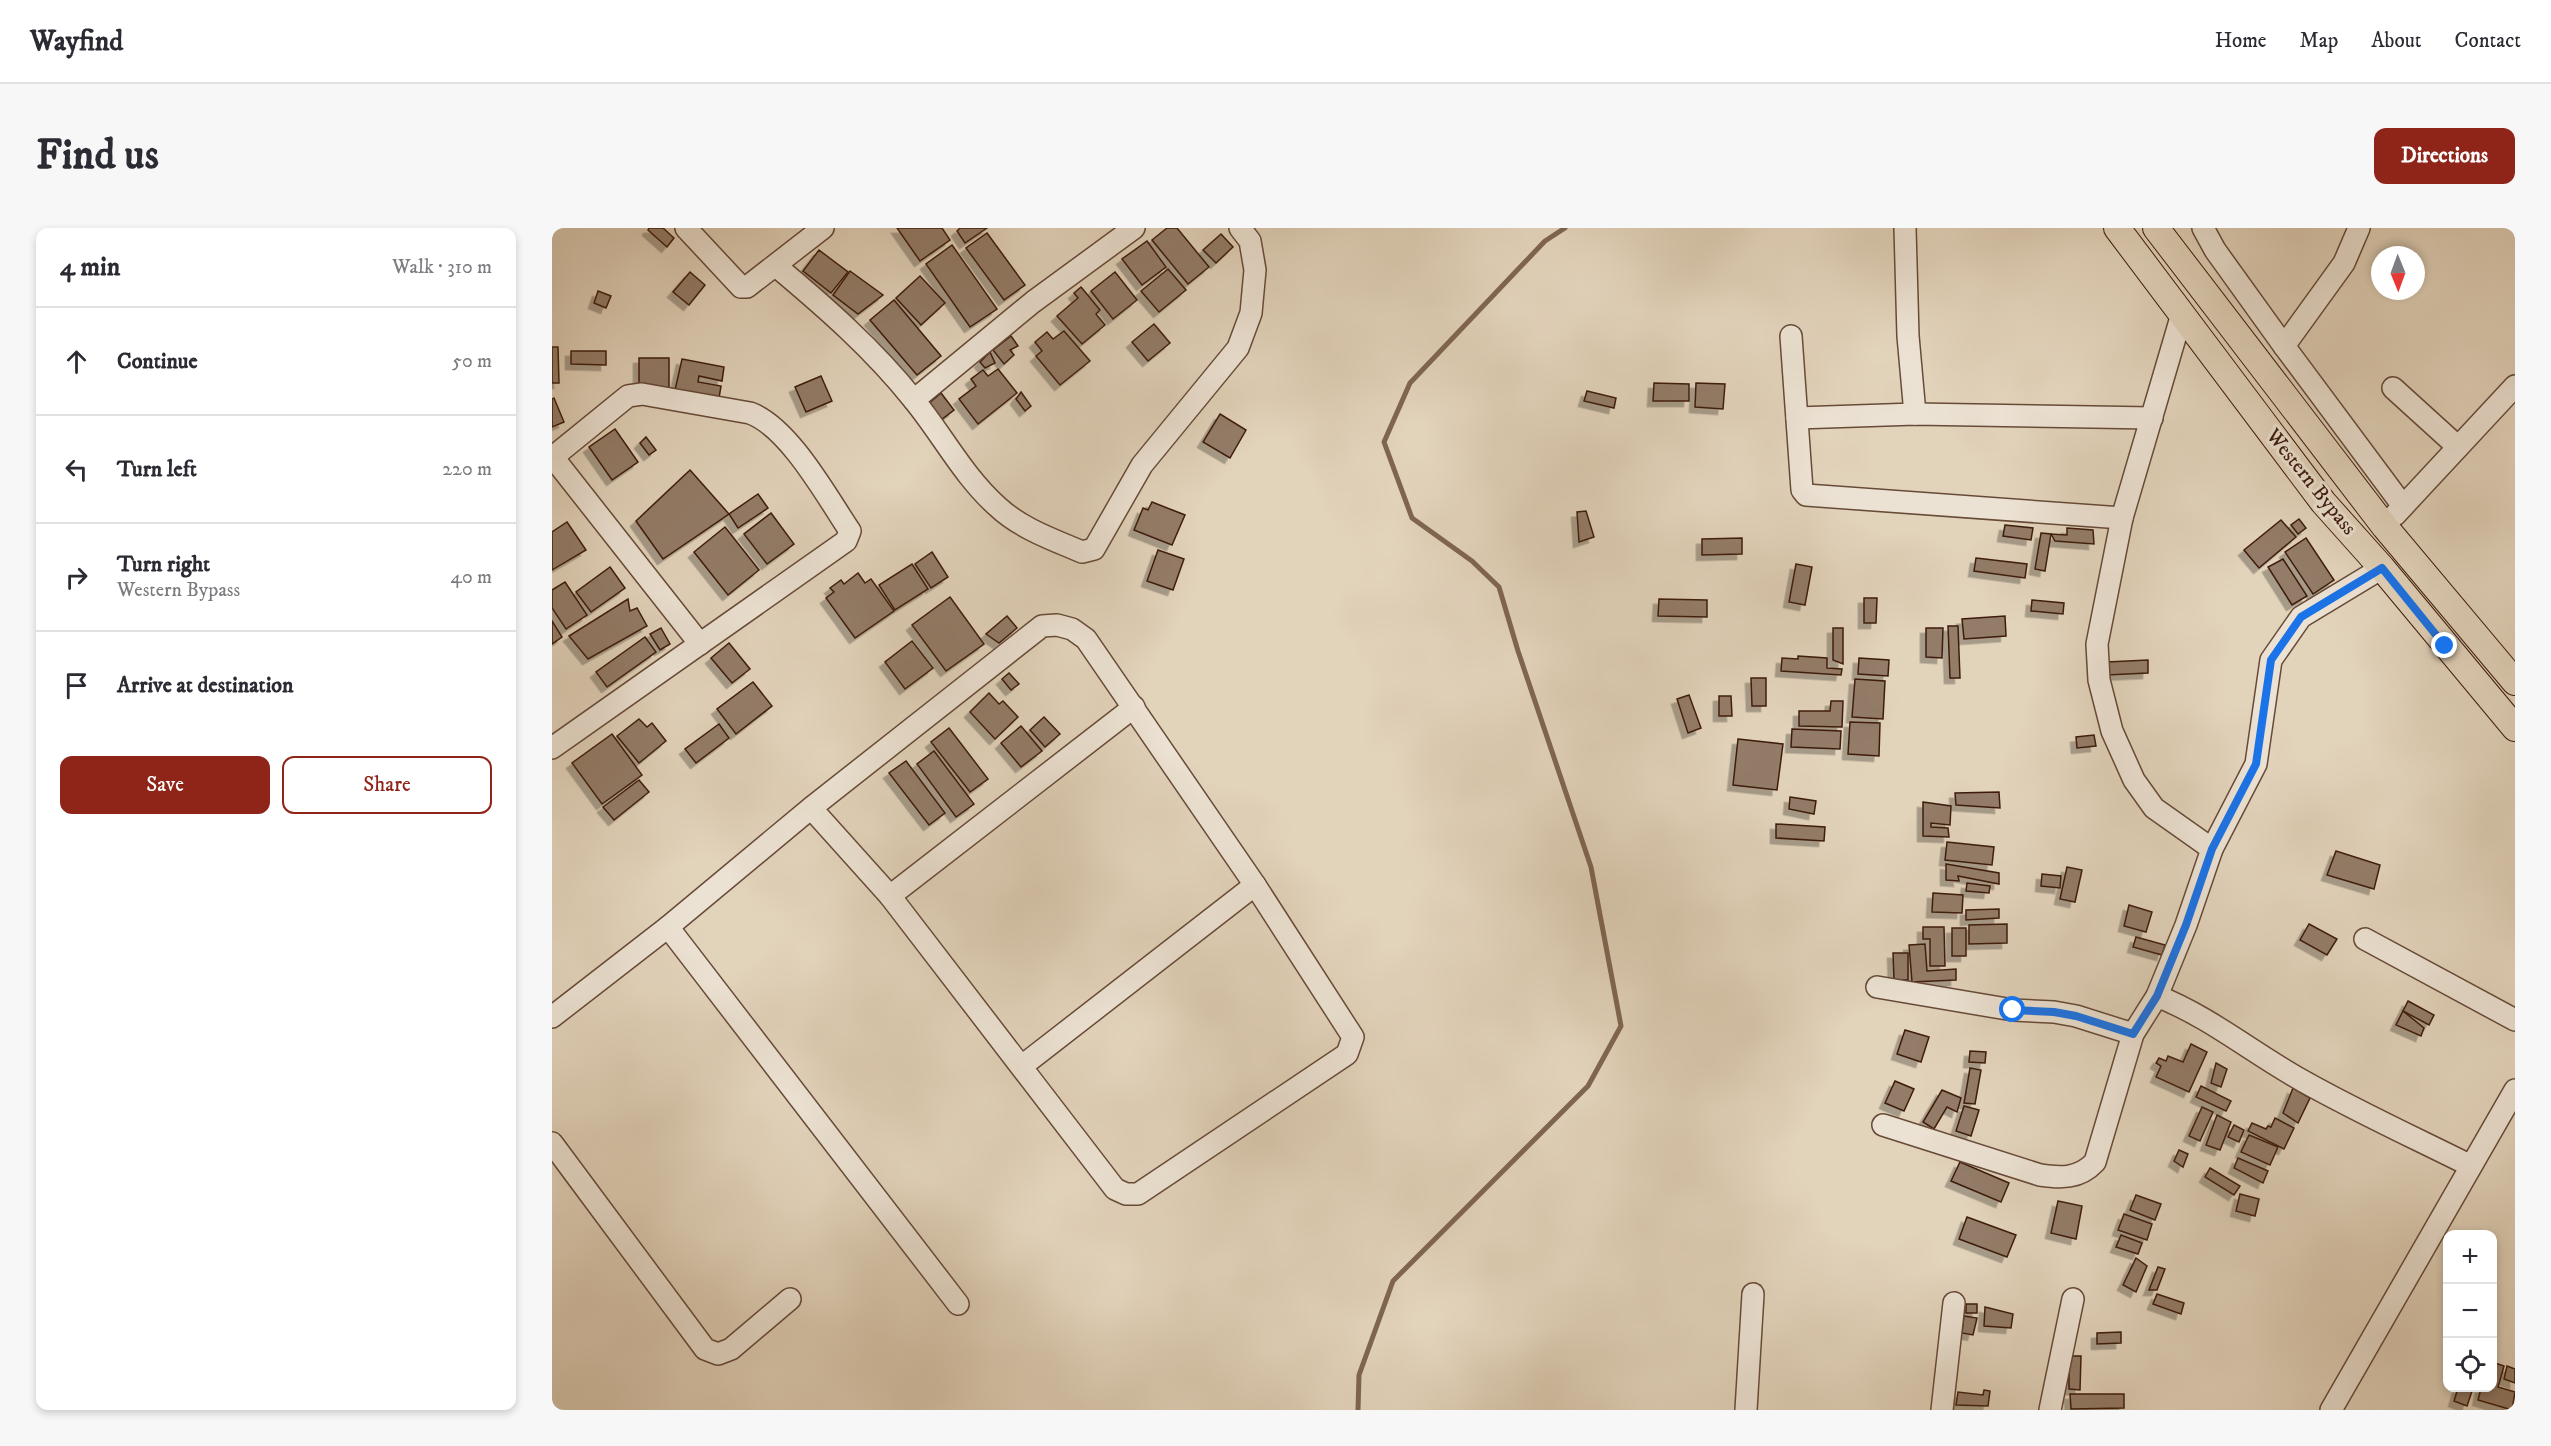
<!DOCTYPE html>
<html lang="en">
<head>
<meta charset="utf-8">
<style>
	:root { --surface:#fff; --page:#f7f7f7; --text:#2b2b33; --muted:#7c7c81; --line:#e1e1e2; --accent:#8f2418 }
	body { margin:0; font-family:"IM FELL DW Pica",serif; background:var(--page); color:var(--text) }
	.controls { position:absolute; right:18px; bottom:18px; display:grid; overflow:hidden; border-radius:12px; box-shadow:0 3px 9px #0003 }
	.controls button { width:54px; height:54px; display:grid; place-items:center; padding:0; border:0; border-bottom:2px solid var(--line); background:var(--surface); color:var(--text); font:30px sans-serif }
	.compass { position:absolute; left:1819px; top:18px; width:54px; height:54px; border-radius:50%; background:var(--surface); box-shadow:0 3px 9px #0003; rotate:179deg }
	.stop { position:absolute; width:18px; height:18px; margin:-14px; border:4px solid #1a73e8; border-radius:50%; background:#fff }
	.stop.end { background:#1a73e8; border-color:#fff; box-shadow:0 2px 6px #0008 }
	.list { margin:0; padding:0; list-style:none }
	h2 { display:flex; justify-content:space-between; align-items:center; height:78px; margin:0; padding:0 24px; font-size:26px }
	h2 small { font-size:20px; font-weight:400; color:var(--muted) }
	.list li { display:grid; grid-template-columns:39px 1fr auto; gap:18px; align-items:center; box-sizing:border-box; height:108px; padding:0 24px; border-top:2px solid var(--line) }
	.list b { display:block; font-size:22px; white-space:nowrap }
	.list p { margin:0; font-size:20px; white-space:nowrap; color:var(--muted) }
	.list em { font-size:20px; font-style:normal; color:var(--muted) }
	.actions { display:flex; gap:12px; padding:18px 24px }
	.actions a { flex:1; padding:14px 0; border:2px solid var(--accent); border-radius:12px; text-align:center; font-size:21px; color:var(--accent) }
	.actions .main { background:var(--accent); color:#fff }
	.icon { flex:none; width:33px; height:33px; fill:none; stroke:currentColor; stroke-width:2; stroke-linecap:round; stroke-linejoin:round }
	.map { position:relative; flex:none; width:1963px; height:1182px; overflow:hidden; border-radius:12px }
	header { display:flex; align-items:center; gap:36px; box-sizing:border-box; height:84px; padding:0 30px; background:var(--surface); border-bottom:2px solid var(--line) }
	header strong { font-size:28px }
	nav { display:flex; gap:33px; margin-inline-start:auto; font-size:21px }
	.intro { display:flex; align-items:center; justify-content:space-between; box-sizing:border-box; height:144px; padding:0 36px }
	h1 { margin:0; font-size:42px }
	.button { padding:15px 27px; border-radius:12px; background:var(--accent); color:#fff; font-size:21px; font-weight:700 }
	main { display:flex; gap:36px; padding:0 36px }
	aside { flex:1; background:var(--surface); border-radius:12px; box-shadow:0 3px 9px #0003 }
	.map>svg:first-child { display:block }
</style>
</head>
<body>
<header>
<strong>Wayfind</strong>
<nav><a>Home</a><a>Map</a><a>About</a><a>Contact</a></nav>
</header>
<div class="intro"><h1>Find us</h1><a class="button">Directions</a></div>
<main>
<aside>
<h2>4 min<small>Walk · 310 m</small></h2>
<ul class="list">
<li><svg class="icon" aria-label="ahead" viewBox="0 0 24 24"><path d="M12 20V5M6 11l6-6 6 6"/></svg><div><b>Continue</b></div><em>50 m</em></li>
<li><svg class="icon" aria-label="left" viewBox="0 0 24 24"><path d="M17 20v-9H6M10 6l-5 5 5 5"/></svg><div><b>Turn left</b></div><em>220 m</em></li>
<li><svg class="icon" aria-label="right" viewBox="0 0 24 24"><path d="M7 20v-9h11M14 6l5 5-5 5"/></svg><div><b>Turn right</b><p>Western Bypass</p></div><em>40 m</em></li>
<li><svg class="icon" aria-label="arrive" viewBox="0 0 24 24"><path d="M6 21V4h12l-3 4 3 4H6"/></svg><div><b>Arrive at destination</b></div></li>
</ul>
<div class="actions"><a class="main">Save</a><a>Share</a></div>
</aside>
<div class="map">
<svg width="1963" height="1182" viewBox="0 0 1963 1182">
	<defs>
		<filter id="shadow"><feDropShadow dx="-5.5" dy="5.5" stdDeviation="0" flood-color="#0004"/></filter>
	</defs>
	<rect width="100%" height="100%" fill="#e2d3bb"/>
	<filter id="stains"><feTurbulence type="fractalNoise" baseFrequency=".00333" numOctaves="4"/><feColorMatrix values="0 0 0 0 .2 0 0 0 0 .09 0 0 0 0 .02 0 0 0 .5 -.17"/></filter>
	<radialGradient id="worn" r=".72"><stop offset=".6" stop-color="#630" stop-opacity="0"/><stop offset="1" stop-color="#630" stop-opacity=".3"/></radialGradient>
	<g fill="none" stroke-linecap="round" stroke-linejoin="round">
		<polyline stroke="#7f6552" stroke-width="5" points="806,1182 807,1147 841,1053 1036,858 1069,798 1039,639 966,423 947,359 920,333 860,290 832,214 858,155 993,13 1013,0"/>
	</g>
	<g fill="#937b67" stroke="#3e1c0d" stroke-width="1.5" filter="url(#shadow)">
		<polygon points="97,0 111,0 122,10 115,19 96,2"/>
		<polygon points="345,0 390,0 398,12 368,33"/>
		<polygon points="408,0 435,0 413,15 405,3"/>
		<polygon points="615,0 625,0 657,39 636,56 600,12"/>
		<polygon points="435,5 473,57 452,72 414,20"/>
		<polygon points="669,6 681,19 664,35 651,22"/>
		<polygon points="595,13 614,39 590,57 570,31"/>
		<polygon points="400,17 445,81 418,99 374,36"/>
		<polygon points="267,22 296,44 279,65 251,43"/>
		<polygon points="616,41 634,62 607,84 589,63"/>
		<polygon points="298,43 331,67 306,86 281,67"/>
		<polygon points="138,44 153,57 137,77 121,64"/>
		<polygon points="563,44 585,72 561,91 539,63"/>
		<polygon points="368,48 393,75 369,97 344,70"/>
		<polygon points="529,59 548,82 544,86 553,97 530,116 505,88 526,70 522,65"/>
		<polygon points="46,63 59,68 54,80 42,75"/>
		<polygon points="342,72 389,128 365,147 318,92"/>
		<polygon points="602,96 618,115 596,133 580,114"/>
		<polygon points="512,103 538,133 508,157 484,128 490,123 483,114 495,104 501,111"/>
		<polygon points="459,108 466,118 458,122 462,127 452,136 441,122"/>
		<polygon points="0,119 6,119 7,155 0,155"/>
		<polygon points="19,123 54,123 54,137 19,136"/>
		<polygon points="438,124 443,135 433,140 428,134"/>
		<polygon points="87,130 117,130 117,160 87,159"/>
		<polygon points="130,131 172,139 170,153 147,148 146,154 169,158 167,170 123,162"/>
		<polygon points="446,141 465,165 426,196 407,171 424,158 419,151 431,142 436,148"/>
		<polygon points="269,148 280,173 254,184 243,159"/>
		<polygon points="1102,155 1137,156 1137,173 1101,173"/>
		<polygon points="1144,155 1173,156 1171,181 1143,179"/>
		<polygon points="1035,163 1064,170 1062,180 1032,173"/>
		<polygon points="469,164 479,178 473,183 464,171"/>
		<polygon points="389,165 402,182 389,192 376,176"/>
		<polygon points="2,170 12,194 0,199 0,171"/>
		<polygon points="668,186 694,202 678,230 651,214"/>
		<polygon points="63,201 86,234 60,252 37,219"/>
		<polygon points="94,209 104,222 97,227 88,215"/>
		<polygon points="138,242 177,286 111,331 84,293"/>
		<polygon points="206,266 216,280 186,300 177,286"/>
		<polygon points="600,274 633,287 620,317 582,302 591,280 596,282"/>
		<polygon points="1034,283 1042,309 1027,314 1025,284"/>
		<polygon points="219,285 242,316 215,336 192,306"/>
		<polygon points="1747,291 1754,300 1746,306 1739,297"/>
		<polygon points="1729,292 1744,309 1707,340 1692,322"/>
		<polygon points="15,294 34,322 0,342 0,304"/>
		<polygon points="1453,297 1481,300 1479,312 1451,308"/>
		<polygon points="173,299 207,342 176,367 142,324"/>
		<polygon points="1515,300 1541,302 1542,316 1503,313 1499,306 1515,307"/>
		<polygon points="1489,305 1499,306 1493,343 1483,341"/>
		<polygon points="1190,310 1190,326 1150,327 1150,311"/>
		<polygon points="1754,310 1782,352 1761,366 1733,324"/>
		<polygon points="606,322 632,331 621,362 595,353"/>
		<polygon points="380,324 396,349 379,360 363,336"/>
		<polygon points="1424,330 1475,336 1473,350 1422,343"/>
		<polygon points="1731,331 1755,368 1740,377 1716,339"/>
		<polygon points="360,336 376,361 343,382 327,357"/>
		<polygon points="1244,336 1260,339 1253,377 1237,374"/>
		<polygon points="58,339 73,360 39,384 24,364"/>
		<polygon points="306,345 313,355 319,351 342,383 303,410 274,370 282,364 278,360 289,352 292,356"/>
		<polygon points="13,354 35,387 14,401 0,380 0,362"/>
		<polygon points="398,369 432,416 394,443 360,397"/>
		<polygon points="1312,370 1325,370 1324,395 1312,395"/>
		<polygon points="76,371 78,383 85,380 95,398 36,431 17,408"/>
		<polygon points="1107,371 1155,372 1155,389 1106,388"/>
		<polygon points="1480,372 1512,375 1511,386 1479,383"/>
		<polygon points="455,388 465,400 447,415 434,406"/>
		<polygon points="1453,388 1454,408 1412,411 1410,391"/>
		<polygon points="0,393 10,409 0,416"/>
		<polygon points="1396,398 1406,398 1408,450 1398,450"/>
		<polygon points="109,400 118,416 108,422 98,406"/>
		<polygon points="1281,400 1291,400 1291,436 1281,432"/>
		<polygon points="1374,400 1391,400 1390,430 1374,429"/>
		<polygon points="93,409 104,424 55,459 44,444"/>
		<polygon points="360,413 381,440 353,461 333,434"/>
		<polygon points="177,415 198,441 180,455 159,430"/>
		<polygon points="1246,428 1275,430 1275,440 1290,441 1289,447 1229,443 1230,430 1246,431"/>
		<polygon points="1307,430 1337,432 1336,448 1306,446"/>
		<polygon points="1596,432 1596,445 1555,447 1555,434"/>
		<polygon points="457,445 467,456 459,462 450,451"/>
		<polygon points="1199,450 1214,450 1214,478 1200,478"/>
		<polygon points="1303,451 1333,453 1331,491 1300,489"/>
		<polygon points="201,454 220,478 184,506 165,481"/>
		<polygon points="437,465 447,476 451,473 466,489 443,511 418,484"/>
		<polygon points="1137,467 1149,500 1136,505 1125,471"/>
		<polygon points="1167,468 1179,468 1180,488 1167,488"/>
		<polygon points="1279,473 1291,473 1290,499 1247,498 1247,483 1278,483"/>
		<polygon points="492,489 508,506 493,519 478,502"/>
		<polygon points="87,491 95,499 100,495 114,513 87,535 65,508"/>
		<polygon points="1298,494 1328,495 1327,528 1296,526"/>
		<polygon points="167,496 177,510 144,535 133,521"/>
		<polygon points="469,498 490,523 469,539 449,515"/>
		<polygon points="397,500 436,551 418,564 379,514"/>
		<polygon points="1240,501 1289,503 1288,521 1239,519"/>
		<polygon points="60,506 90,547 50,576 20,535"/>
		<polygon points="1542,507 1544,518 1525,520 1524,509"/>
		<polygon points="1186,511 1231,516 1225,562 1181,557"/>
		<polygon points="382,523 422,576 404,589 365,536"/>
		<polygon points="354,533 393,585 377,597 337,545"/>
		<polygon points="87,552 97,564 62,592 51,579"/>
		<polygon points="1447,564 1448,580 1404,577 1403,565"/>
		<polygon points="1238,569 1264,573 1262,586 1237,581"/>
		<polygon points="1371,574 1399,578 1398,597 1379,595 1379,599 1396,600 1397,609 1371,608"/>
		<polygon points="1224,596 1273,599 1272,613 1224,610"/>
		<polygon points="1395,614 1442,619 1440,637 1393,632"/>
		<polygon points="1784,623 1828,637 1822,661 1775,647"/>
		<polygon points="1394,636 1447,645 1447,656 1406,648 1407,653 1394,652"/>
		<polygon points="1515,639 1530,642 1523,674 1508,671"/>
		<polygon points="1490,646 1509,648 1508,660 1489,658"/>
		<polygon points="1415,655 1438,658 1437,665 1414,663"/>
		<polygon points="1381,665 1411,667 1410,685 1380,684"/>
		<polygon points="1577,677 1600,684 1594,704 1572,698"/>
		<polygon points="1447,681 1447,690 1414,692 1414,682"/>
		<polygon points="1455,696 1455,715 1417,716 1417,697"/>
		<polygon points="1757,696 1785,711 1775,727 1748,712"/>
		<polygon points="1371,699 1392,699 1393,738 1378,738 1378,711 1371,711"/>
		<rect x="1400" y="700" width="14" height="28"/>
		<polygon points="1584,709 1613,717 1610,727 1581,719"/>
		<polygon points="1373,716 1375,743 1404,741 1404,752 1360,754 1357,717"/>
		<polygon points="1341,725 1356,725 1356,752 1342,752"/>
		<polygon points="1856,773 1882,787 1877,797 1851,783"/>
		<polygon points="1851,783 1872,800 1869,808 1844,797"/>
		<polygon points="1353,802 1377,809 1369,834 1345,826"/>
		<polygon points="1639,816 1655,824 1637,864 1604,849 1609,838 1604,835 1607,830 1614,833 1616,828 1631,834"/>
		<polygon points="1418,823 1434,824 1433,835 1417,834"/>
		<polygon points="1664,835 1675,841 1669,859 1659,855"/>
		<polygon points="1418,840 1429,842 1423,876 1412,875"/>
		<polygon points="1343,853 1362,861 1352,883 1333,875"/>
		<polygon points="1649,858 1679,873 1674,883 1644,869"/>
		<polygon points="1741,860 1758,870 1746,895 1731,885"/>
		<polygon points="1390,862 1409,870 1405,884 1395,879 1382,901 1371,894"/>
		<polygon points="1412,878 1427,882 1419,908 1404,903"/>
		<polygon points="1650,879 1661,884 1648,913 1637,908"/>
		<polygon points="1665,887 1679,894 1668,922 1654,917"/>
		<polygon points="1723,890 1742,900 1732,921 1696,903 1700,895 1714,901 1716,898 1719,899"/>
		<polygon points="1682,897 1692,902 1687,914 1676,909"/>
		<polygon points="1697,907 1726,919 1718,937 1689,924"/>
		<polygon points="1627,922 1636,926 1631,939 1622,933"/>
		<polygon points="1686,930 1716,943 1711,955 1682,940"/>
		<polygon points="1408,934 1457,955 1449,974 1399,953"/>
		<polygon points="1658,940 1688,958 1682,967 1653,949"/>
		<polygon points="1688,966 1707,971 1703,988 1684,983"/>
		<polygon points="1584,967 1609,976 1603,992 1578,982"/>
		<polygon points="1506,973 1530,978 1524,1011 1499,1005"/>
		<polygon points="1572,986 1600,996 1595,1012 1566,1002"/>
		<polygon points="1415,989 1464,1007 1455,1029 1407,1011"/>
		<polygon points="1569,1007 1590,1015 1586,1026 1564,1019"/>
		<polygon points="1584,1030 1595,1038 1584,1064 1571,1057"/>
		<polygon points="1606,1039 1613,1041 1605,1062 1597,1062"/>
		<polygon points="1605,1066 1632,1075 1629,1086 1601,1076"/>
		<rect x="1414" y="1076" width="11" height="9"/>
		<polygon points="1433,1079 1461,1086 1459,1100 1432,1098"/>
		<polygon points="1412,1088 1425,1090 1421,1107 1410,1105"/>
		<polygon points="1569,1104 1569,1115 1545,1116 1545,1105"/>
		<polygon points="1517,1128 1529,1128 1528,1162 1517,1161"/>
		<polygon points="1940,1134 1952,1138 1946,1159 1963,1164 1960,1182 1926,1172 1929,1160 1940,1160"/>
		<polygon points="1955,1138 1963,1141 1963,1155 1952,1151"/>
		<polygon points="1906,1160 1921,1160 1915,1178 1902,1173"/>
		<polygon points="1432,1162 1438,1163 1436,1178 1404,1177 1406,1164 1431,1167"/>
		<polygon points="1518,1166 1572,1166 1572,1180 1519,1181"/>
	</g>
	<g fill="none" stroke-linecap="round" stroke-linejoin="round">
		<defs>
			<g id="minor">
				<polyline points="134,0 189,59 195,59 271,0"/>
				<polyline points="1353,0 1356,108 1363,186"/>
				<polyline points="1651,0 1663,22 1732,118 1851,278"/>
				<path d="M 224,38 C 273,79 321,121 361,171 C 390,206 411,248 446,279 C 468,300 502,312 530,324 L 542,321 L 590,237 L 686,120 L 699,85 L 703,42 L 698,13 L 688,0"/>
				<polyline points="1239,108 1250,262 1254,267 1570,290 1630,86"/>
				<polyline points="1732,118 1792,35 1807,0"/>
				<polyline points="1841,160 1906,219"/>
				<polyline points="362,172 481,74 582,0"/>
				<polyline points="1245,190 1363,186 1600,190"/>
				<polyline points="0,228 148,416"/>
				<polyline points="1843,287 1963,158"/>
				<polyline points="1570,290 1545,416 1547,452 1560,503 1582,552 1602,580 1660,621"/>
				<path d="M 0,520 L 294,313 L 298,303 C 275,269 237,199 198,185 L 90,166 L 76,168 L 1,229"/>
				<polyline points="338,668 582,479"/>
				<polyline points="116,699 406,1076"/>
				<polyline points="1813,711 1963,792"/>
				<polyline points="1325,759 1461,782 1502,784 1524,788 1581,806"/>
				<path d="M 1605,768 C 1658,789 1702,826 1751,853 C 1806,884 1863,910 1919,938"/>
				<polyline points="0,789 116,699 259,580 490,398 505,397 520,401 534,411 703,657 801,809 795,826 586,966 574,966 563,961 338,668 259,580"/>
				<polyline points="470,838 703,657"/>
				<path d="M 1331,897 L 1488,947 C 1509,950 1527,951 1543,934 L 1581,806 L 1605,768 L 1634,697 L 1660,621 L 1704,536 L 1719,432 L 1749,389 L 1830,340"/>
				<polyline points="0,915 153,1121 166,1126 179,1121 238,1071"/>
				<polyline points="1194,1182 1201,1066"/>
				<polyline points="1390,1182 1402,1075"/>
				<polyline points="1498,1182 1521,1071"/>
				<polyline points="1779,1182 1963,862"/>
			</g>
			<g id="major">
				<polyline points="1565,0 1771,274 1830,340 1963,500"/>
				<polyline points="1604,0 1833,299 1963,454"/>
			</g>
		</defs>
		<use href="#minor" stroke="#674a38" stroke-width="24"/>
		<use href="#major" stroke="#3e1c0d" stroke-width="28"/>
		<use href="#minor" stroke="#ece2d3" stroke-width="21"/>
		<use href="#major" stroke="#e2d3bb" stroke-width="26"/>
	</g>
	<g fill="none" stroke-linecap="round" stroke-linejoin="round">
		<polyline stroke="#1a73e8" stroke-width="8" points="1461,782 1502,784 1524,788 1581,806 1605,768 1634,697 1660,621 1704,536 1719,432 1749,389 1830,340 1893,418"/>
	</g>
	<g text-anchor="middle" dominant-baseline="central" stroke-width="6" stroke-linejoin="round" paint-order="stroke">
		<g font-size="21" fill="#3e1c0d" stroke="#ece2d3">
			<text transform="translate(1759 254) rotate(51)">Western Bypass</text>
		</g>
	</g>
	<rect width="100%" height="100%" filter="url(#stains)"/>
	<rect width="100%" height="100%" fill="url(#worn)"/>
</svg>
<div class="controls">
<button>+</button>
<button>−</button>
<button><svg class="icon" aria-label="locate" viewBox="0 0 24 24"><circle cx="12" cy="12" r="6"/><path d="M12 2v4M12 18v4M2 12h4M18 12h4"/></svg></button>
</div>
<svg class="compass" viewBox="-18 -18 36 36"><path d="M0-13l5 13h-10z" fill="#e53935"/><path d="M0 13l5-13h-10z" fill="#7c7c81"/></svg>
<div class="stop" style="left:1461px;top:782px"></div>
<div class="stop end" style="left:1893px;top:418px"></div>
</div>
</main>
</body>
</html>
